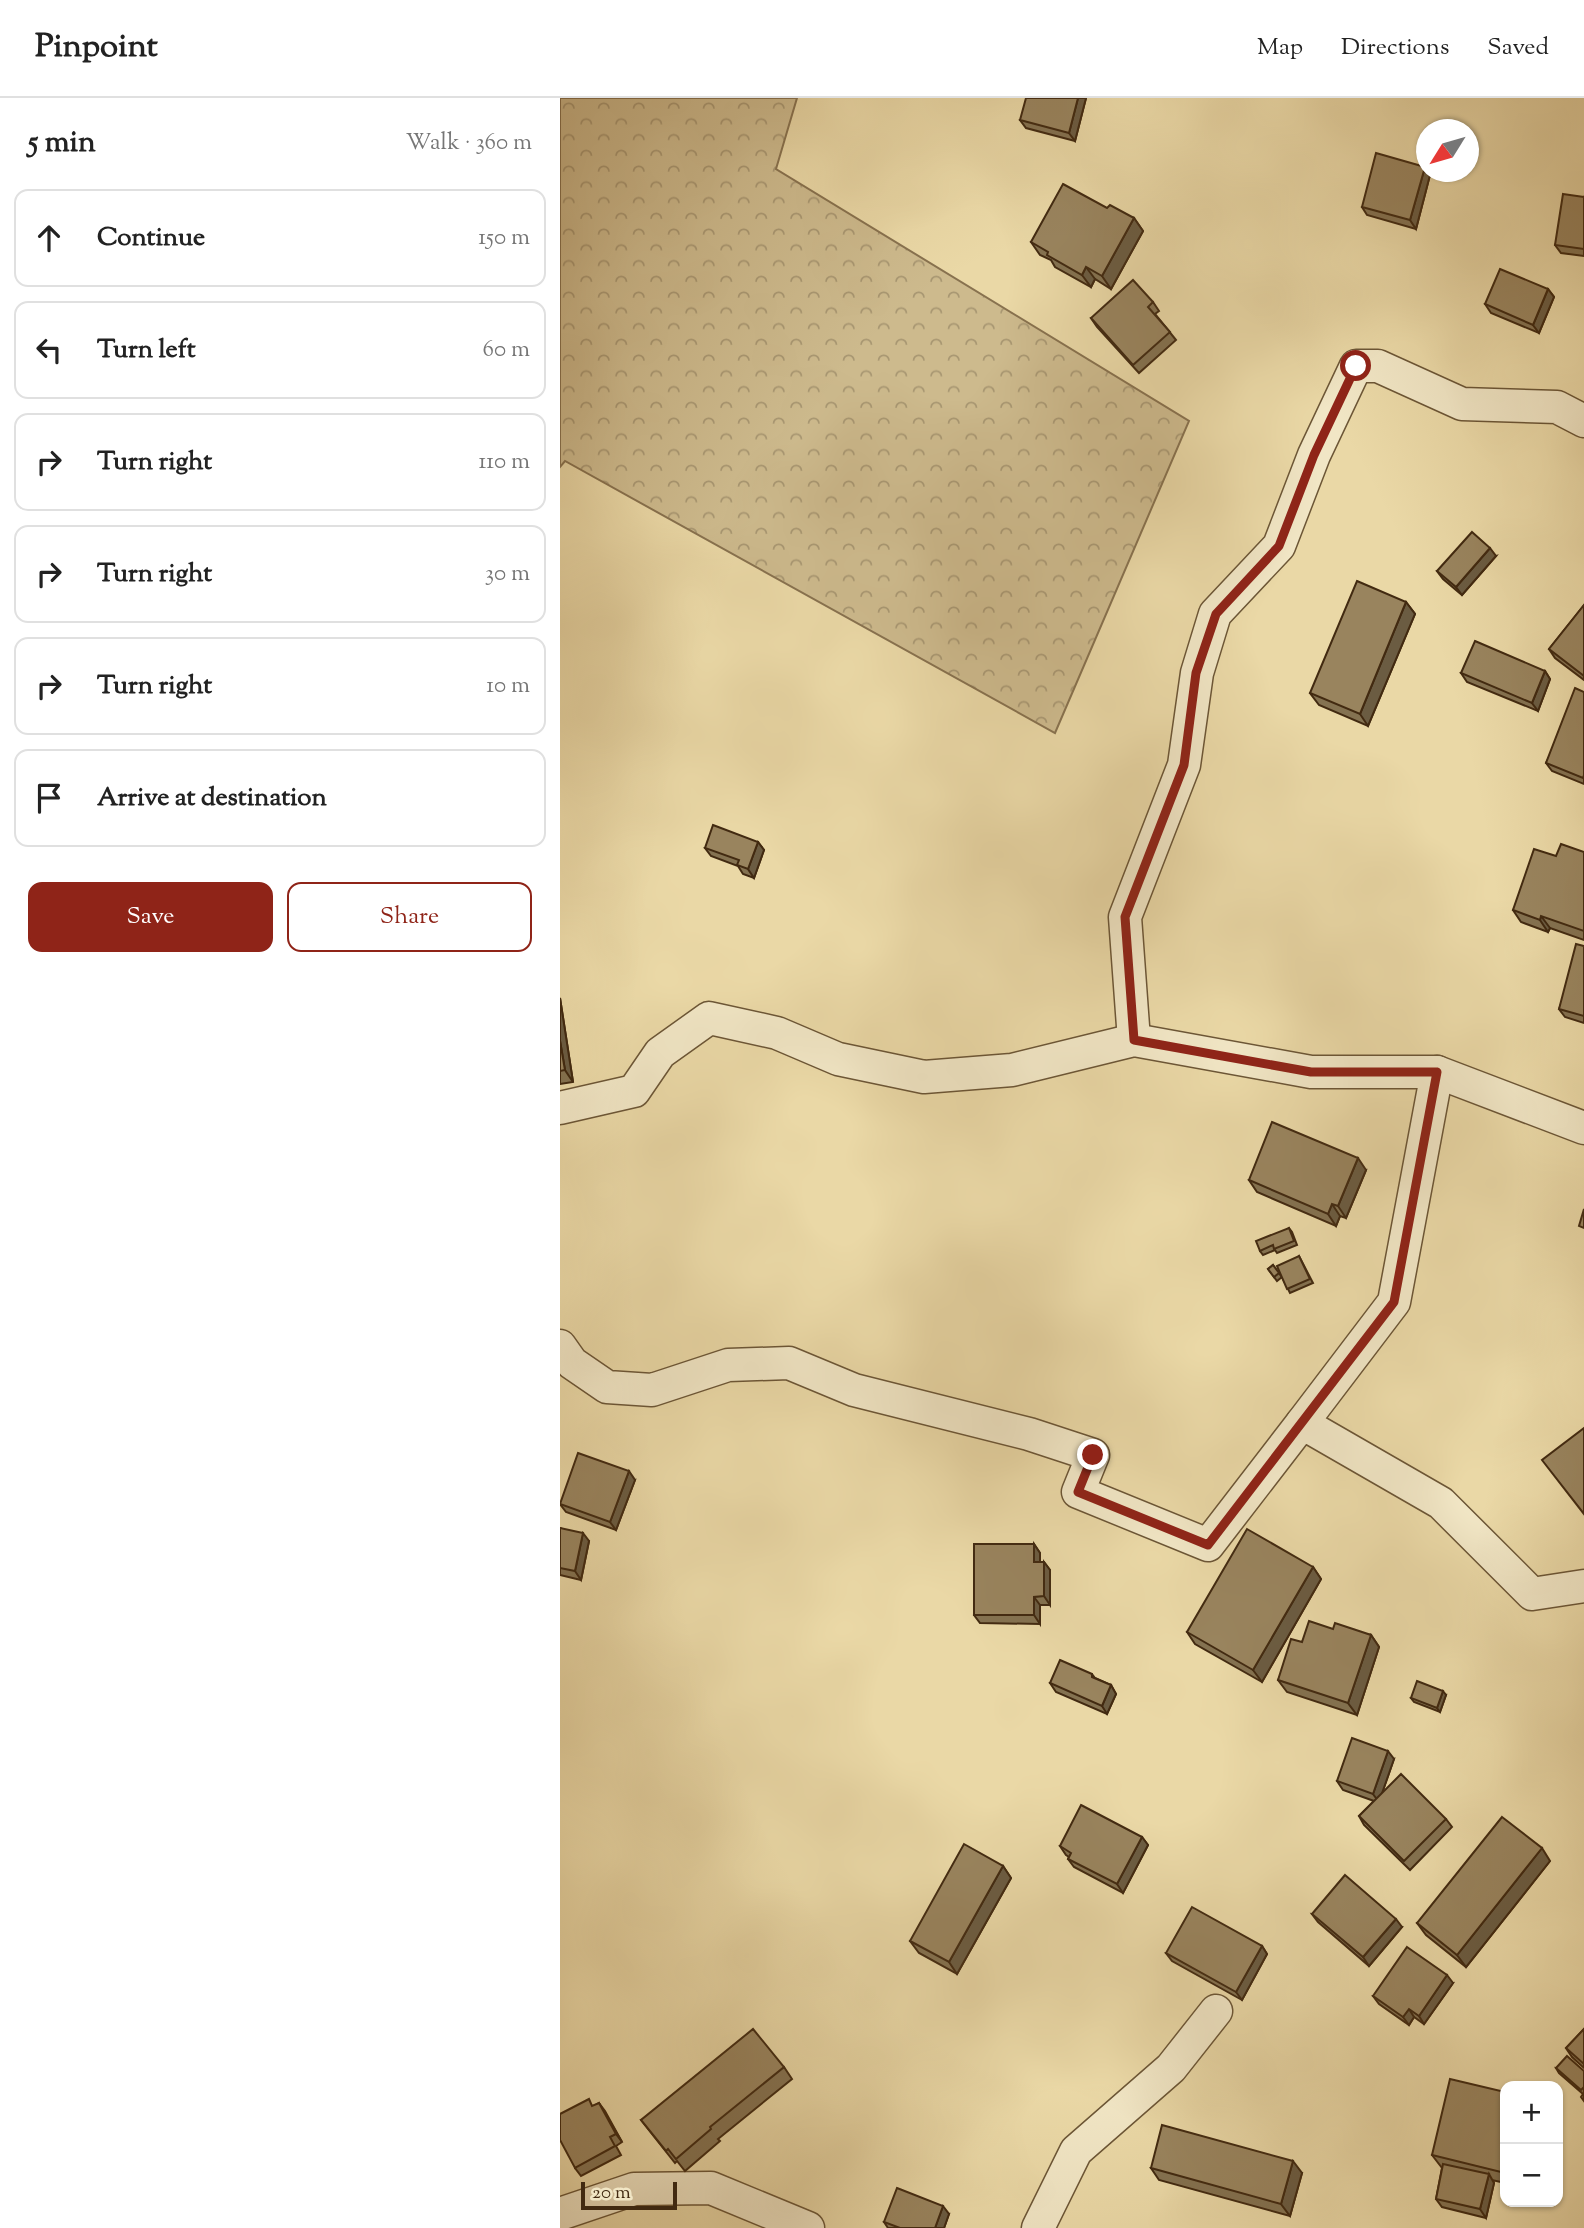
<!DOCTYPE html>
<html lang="en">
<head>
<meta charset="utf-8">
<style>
	:root { --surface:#fff; --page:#f6f6f6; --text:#222; --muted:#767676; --line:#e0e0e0; --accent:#8f2418 }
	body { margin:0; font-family:"Sorts Mill Goudy",serif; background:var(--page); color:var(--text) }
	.controls { position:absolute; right:21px; bottom:21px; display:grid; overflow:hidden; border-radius:14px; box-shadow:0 2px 5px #0004 }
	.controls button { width:63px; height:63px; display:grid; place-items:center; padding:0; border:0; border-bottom:2px solid var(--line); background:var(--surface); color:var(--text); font:35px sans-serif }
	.compass { position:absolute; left:856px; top:21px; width:63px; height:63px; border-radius:50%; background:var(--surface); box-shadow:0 2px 5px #0004; rotate:233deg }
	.scale { position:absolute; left:21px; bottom:18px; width:96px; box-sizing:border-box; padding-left:7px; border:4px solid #422a11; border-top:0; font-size:19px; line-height:24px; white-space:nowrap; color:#422a11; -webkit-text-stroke:5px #f1e6c5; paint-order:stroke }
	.stop { position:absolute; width:21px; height:21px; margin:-16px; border:5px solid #8f2418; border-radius:50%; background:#fff }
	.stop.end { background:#8f2418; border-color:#fff; box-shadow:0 2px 7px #0008 }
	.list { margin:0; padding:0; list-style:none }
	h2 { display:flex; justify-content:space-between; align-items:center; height:91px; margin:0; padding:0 28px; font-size:30px }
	h2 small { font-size:23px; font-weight:400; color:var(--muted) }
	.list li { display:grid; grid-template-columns:46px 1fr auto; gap:21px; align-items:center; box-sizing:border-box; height:98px; margin:0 14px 14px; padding:0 14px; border:2px solid var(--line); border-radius:14px }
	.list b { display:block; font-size:26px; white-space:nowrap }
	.list em { font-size:23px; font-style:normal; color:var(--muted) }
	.actions { display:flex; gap:14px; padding:21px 28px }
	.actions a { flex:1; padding:16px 0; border:2px solid var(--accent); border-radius:14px; text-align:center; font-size:24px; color:var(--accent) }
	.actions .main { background:var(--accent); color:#fff }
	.icon { flex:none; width:38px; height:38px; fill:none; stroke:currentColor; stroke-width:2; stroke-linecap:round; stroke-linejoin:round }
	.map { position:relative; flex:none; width:1024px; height:2130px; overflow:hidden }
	header { display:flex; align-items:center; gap:42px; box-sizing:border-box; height:98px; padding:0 35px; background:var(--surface); border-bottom:2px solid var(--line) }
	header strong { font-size:33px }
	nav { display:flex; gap:38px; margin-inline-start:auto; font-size:24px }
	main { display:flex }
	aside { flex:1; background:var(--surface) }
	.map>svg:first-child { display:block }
</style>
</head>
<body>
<header>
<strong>Pinpoint</strong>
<nav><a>Map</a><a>Directions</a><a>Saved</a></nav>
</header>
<main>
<aside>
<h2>5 min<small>Walk · 360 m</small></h2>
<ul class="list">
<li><svg class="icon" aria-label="ahead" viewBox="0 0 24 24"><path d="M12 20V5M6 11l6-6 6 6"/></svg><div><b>Continue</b></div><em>150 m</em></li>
<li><svg class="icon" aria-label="left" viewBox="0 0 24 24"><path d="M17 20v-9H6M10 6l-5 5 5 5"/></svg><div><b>Turn left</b></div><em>60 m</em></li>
<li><svg class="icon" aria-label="right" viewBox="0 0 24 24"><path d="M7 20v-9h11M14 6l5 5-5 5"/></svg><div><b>Turn right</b></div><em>110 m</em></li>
<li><svg class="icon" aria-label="right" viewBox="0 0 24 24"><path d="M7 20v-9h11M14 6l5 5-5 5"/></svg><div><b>Turn right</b></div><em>30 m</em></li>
<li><svg class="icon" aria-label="right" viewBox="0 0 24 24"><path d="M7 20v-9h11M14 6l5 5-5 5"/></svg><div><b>Turn right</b></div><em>10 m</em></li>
<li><svg class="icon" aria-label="arrive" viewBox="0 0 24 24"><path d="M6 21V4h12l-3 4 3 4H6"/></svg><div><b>Arrive at destination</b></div></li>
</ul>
<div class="actions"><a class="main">Save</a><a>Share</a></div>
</aside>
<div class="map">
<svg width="1024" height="2130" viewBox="0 0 1024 2130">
	<defs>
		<pattern id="forest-crowns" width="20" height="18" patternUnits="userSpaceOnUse" patternTransform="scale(1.75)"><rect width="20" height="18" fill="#cdba8d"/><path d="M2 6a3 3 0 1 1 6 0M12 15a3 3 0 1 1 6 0" fill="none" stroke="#a89772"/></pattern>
	</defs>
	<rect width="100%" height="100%" fill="#ead8a6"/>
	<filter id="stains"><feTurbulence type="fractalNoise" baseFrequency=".00286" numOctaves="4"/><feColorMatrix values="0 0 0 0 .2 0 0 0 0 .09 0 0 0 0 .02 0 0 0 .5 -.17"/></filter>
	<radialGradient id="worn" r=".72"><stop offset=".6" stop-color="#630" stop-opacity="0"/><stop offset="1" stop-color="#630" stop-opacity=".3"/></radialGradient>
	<polygon fill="url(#forest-crowns)" stroke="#88724f" stroke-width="2" points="0,0 237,0 216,71 629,323 495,635 5,363 0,369"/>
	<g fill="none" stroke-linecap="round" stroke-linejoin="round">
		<defs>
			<g id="minor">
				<polyline points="574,942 565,819 624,667 637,575 655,516 719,448 754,357 796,268 818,268 902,306 997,309 1024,323"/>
				<polyline points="0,1010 74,993 100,955 149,920 217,935 278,961 364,979 452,972 574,942 751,974 877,974 1024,1030"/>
				<polyline points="0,1248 12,1265 47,1289 92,1292 168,1267 229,1265 294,1292 469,1336 533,1357 518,1394 648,1447 742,1325 881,1405 972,1496 1024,1488"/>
				<polyline points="742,1325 834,1204 877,974"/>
				<polyline points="0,2116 74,2091 151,2090 248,2130"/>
				<polyline points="478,2130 516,2053 611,1970 656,1913"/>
			</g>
		</defs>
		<use href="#minor" stroke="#6c5636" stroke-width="35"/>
		<use href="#minor" stroke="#f1e6c5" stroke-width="32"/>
	</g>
	<g fill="#847251" stroke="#422a11" stroke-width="2">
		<polygon points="526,0 515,43 466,30 460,22"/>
		<polygon points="866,72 870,77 856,131 807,117 802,109"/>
		<polygon points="1024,99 1024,158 1001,155 995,147"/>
		<polygon points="547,110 574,120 583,133 551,191 535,181 531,189 495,169 491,162 480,157 471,144"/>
		<polygon points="988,191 994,199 979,235 931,215 925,206"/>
		<polygon points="593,204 599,213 595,216 616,242 579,275 537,229 531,220"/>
		<polygon points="936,458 902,497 883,481 877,473"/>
		<polygon points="846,504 855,516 808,628 759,607 750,595"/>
		<polygon points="1024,507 1024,582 995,560 989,551"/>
		<polygon points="985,573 990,581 978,613 907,584 901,575"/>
		<polygon points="1024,594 1024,686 992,673 986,665"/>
		<polygon points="198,744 204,752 194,780 183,776 178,768 151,758 145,750"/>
		<polygon points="1024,754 1024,842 990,830 988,834 961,824 953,812 996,758"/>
		<polygon points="1024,848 1024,925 1005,919 999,911"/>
		<polygon points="0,900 13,984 0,986"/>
		<polygon points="806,1072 786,1120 780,1118 776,1128 697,1094 689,1082"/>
		<polygon points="729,1130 732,1134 737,1147 717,1155 715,1152 703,1157 700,1153"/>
		<polygon points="739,1158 753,1185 730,1195 722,1179 717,1183 708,1171 713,1167 721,1178"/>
		<polygon points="75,1382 56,1432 6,1414 0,1406"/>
		<polygon points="0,1430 29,1443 21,1482 0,1477"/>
		<polygon points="474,1446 480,1455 480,1464 484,1464 490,1472 490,1507 480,1507 480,1526 420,1525 414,1517"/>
		<polygon points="753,1469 761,1481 702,1584 635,1546 627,1534"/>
		<polygon points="773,1531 811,1537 819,1549 797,1617 727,1594 718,1582 742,1544"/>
		<polygon points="532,1576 535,1580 551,1587 556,1596 547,1616 496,1594 490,1585"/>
		<polygon points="886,1597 880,1614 854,1604 851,1600"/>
		<polygon points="834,1661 822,1695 886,1721 892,1729 850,1772 804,1727 799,1718 814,1703 783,1692 777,1683"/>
		<polygon points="582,1739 588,1747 563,1795 514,1769 508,1761 509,1759 506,1757 500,1748"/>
		<polygon points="990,1763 906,1869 866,1837 857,1825"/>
		<polygon points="443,1768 451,1780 397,1876 359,1855 350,1843"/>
		<polygon points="752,1816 842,1829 809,1868 758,1824"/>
		<polygon points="702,1848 707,1856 682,1902 612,1863 606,1855"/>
		<polygon points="893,1885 864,1926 854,1919 849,1927 819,1906 813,1898"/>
		<polygon points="1024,1931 1024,1970 1012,1959 1006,1950"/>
		<polygon points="224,1969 232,1981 158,2041 160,2043 125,2073 117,2063 115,2065 81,2022"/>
		<polygon points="996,1970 1024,1973 1024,2003 1021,1999 1023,1996 999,1975"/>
		<polygon points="945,1994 945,2085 932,2082 934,2085 926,2120 882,2109 876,2101 882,2070 872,2057"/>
		<polygon points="39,2005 62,2044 56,2048 61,2057 21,2078 15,2070 34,2008"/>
		<polygon points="591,2070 742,2075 730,2118 599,2082"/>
		<polygon points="389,2116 384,2130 328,2130 324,2124"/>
	</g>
	<g fill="#6b5c42" stroke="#422a11" stroke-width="2">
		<polygon points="518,0 526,0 515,43 509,35"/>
		<polygon points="865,69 866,74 870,77 856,131 850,122"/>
		<polygon points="574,120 583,133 551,191 542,178"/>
		<polygon points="526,169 535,181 531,189 522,177"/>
		<polygon points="988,191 994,199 979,235 973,227"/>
		<polygon points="930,450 936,458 902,497 896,489"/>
		<polygon points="846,504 855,516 808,628 800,616"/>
		<polygon points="985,573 990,581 978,613 972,605"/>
		<polygon points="198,744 204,752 194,780 188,771"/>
		<polygon points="981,818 990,830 988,834 980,822"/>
		<polygon points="0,900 13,984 5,972 0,943"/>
		<polygon points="798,1060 806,1072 786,1120 778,1108"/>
		<polygon points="772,1106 780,1118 776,1128 768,1116"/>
		<polygon points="69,1373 75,1382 56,1432 50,1424"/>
		<polygon points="23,1435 29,1443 21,1482 15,1473"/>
		<polygon points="474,1446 480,1455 480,1472 474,1464"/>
		<polygon points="484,1464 490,1472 490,1507 484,1498"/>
		<polygon points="753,1469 761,1481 702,1584 693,1572"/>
		<polygon points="474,1499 480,1507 480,1526 474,1517"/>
		<polygon points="811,1537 819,1549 797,1617 788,1605"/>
		<polygon points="551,1587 556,1596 547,1616 542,1608"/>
		<polygon points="883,1593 886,1597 880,1614 877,1610"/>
		<polygon points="828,1653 834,1661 819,1704 813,1696"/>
		<polygon points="582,1739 588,1747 563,1795 557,1786"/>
		<polygon points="982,1750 990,1763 906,1869 897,1857"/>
		<polygon points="443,1768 451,1780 397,1876 389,1864"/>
		<polygon points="836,1821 842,1829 809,1868 803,1859"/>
		<polygon points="702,1848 707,1856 682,1902 676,1894"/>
		<polygon points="887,1877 893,1885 864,1926 859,1918"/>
		<polygon points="849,1911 854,1919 849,1927 843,1919"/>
		<polygon points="39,2005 45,2013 62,2044 56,2036"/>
		<polygon points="733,2063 742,2075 730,2118 721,2106"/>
		<polygon points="929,2076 934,2085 926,2120 920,2111"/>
		<polygon points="383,2108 389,2116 384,2130 375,2130"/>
	</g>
	<g fill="#99845e" stroke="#422a11" stroke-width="2">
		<polygon points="466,0 518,0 509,35 460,22"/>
		<polygon points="816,55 865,69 850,122 802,109"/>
		<polygon points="503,86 547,110 550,107 574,120 542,178 526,169 522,177 487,157 488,154 471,144"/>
		<polygon points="1003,96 1024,99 1024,151 995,147"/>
		<polygon points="940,171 988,191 973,227 925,206"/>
		<polygon points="573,182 593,204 588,209 610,234 573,267 531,220"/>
		<polygon points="912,434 930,450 896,489 877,473"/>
		<polygon points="797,483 846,504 800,616 750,595"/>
		<polygon points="1024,507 1024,578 989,551"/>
		<polygon points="915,543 985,573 972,605 901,575"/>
		<polygon points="1015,590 1024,594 1024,677 1023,680 986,665"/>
		<polygon points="153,727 198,744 188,771 177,767 179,762 145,750"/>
		<polygon points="1001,746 1024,754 1024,833 981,818 980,822 953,812 974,751 996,758"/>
		<polygon points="1016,846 1024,848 1024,918 999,911"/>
		<polygon points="0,943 5,972 0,973"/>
		<polygon points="712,1024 798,1060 778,1108 772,1106 768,1116 689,1082"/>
		<polygon points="1024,1111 1024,1130 1019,1128"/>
		<polygon points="729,1130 734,1143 714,1151 713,1147 700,1153 696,1143"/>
		<polygon points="739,1158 750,1181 727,1191 717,1168"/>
		<polygon points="713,1167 719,1175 714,1179 708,1171"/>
		<polygon points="1024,1330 1024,1416 982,1362"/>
		<polygon points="18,1355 69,1373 50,1424 0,1406"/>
		<polygon points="0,1430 23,1435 15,1473 0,1470"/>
		<polygon points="687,1431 753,1469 693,1572 627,1534"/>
		<polygon points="414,1446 474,1446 474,1464 484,1464 484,1498 474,1499 474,1517 414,1517"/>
		<polygon points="749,1523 773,1531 775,1525 811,1537 788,1605 718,1582 731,1541 742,1544"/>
		<polygon points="500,1562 532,1576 532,1579 551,1587 542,1608 490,1585"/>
		<polygon points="857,1583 883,1593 877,1610 851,1600"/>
		<polygon points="792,1640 828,1653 813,1696 777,1683"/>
		<polygon points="841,1676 886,1721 844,1763 799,1718"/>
		<polygon points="521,1707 582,1739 557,1786 508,1761 511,1755 500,1748"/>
		<polygon points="942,1719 982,1750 897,1857 857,1825"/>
		<polygon points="404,1746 443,1768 389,1864 350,1843"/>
		<polygon points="785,1777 836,1821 803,1859 752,1816"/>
		<polygon points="632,1809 702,1848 676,1894 606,1855"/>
		<polygon points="847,1849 887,1877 859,1918 849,1911 843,1919 813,1898"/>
		<polygon points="193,1931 224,1969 150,2029 151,2031 116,2061 108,2051 106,2053 81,2022"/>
		<polygon points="1024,1931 1024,1966 1006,1950"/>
		<polygon points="1007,1958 1024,1973 1024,1989 1021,1992 996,1970"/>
		<polygon points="890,1981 945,1994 944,2023 945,2024 945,2075 872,2057"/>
		<polygon points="29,2001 32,2008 39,2005 56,2036 50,2039 55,2048 15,2070 0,2042 0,2016"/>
		<polygon points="602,2027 733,2063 721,2106 591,2070"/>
		<polygon points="883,2066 929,2076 920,2111 876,2101"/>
		<polygon points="337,2090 383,2108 375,2130 340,2130 324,2124"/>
	</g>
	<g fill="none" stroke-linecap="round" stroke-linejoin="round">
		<polyline stroke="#8f2418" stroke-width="9" points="533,1357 518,1394 648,1447 834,1204 877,974 751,974 574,942 565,819 624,667 636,575 656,516 719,448 754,357 796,268"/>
	</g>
	<rect width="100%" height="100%" filter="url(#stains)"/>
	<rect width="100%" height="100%" fill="url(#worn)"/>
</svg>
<div class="controls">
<button>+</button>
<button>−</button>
</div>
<svg class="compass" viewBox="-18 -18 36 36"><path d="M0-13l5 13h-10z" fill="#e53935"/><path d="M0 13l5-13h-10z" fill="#767676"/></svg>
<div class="scale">20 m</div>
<div class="stop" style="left:796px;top:268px"></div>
<div class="stop end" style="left:533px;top:1357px"></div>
</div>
</main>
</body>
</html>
